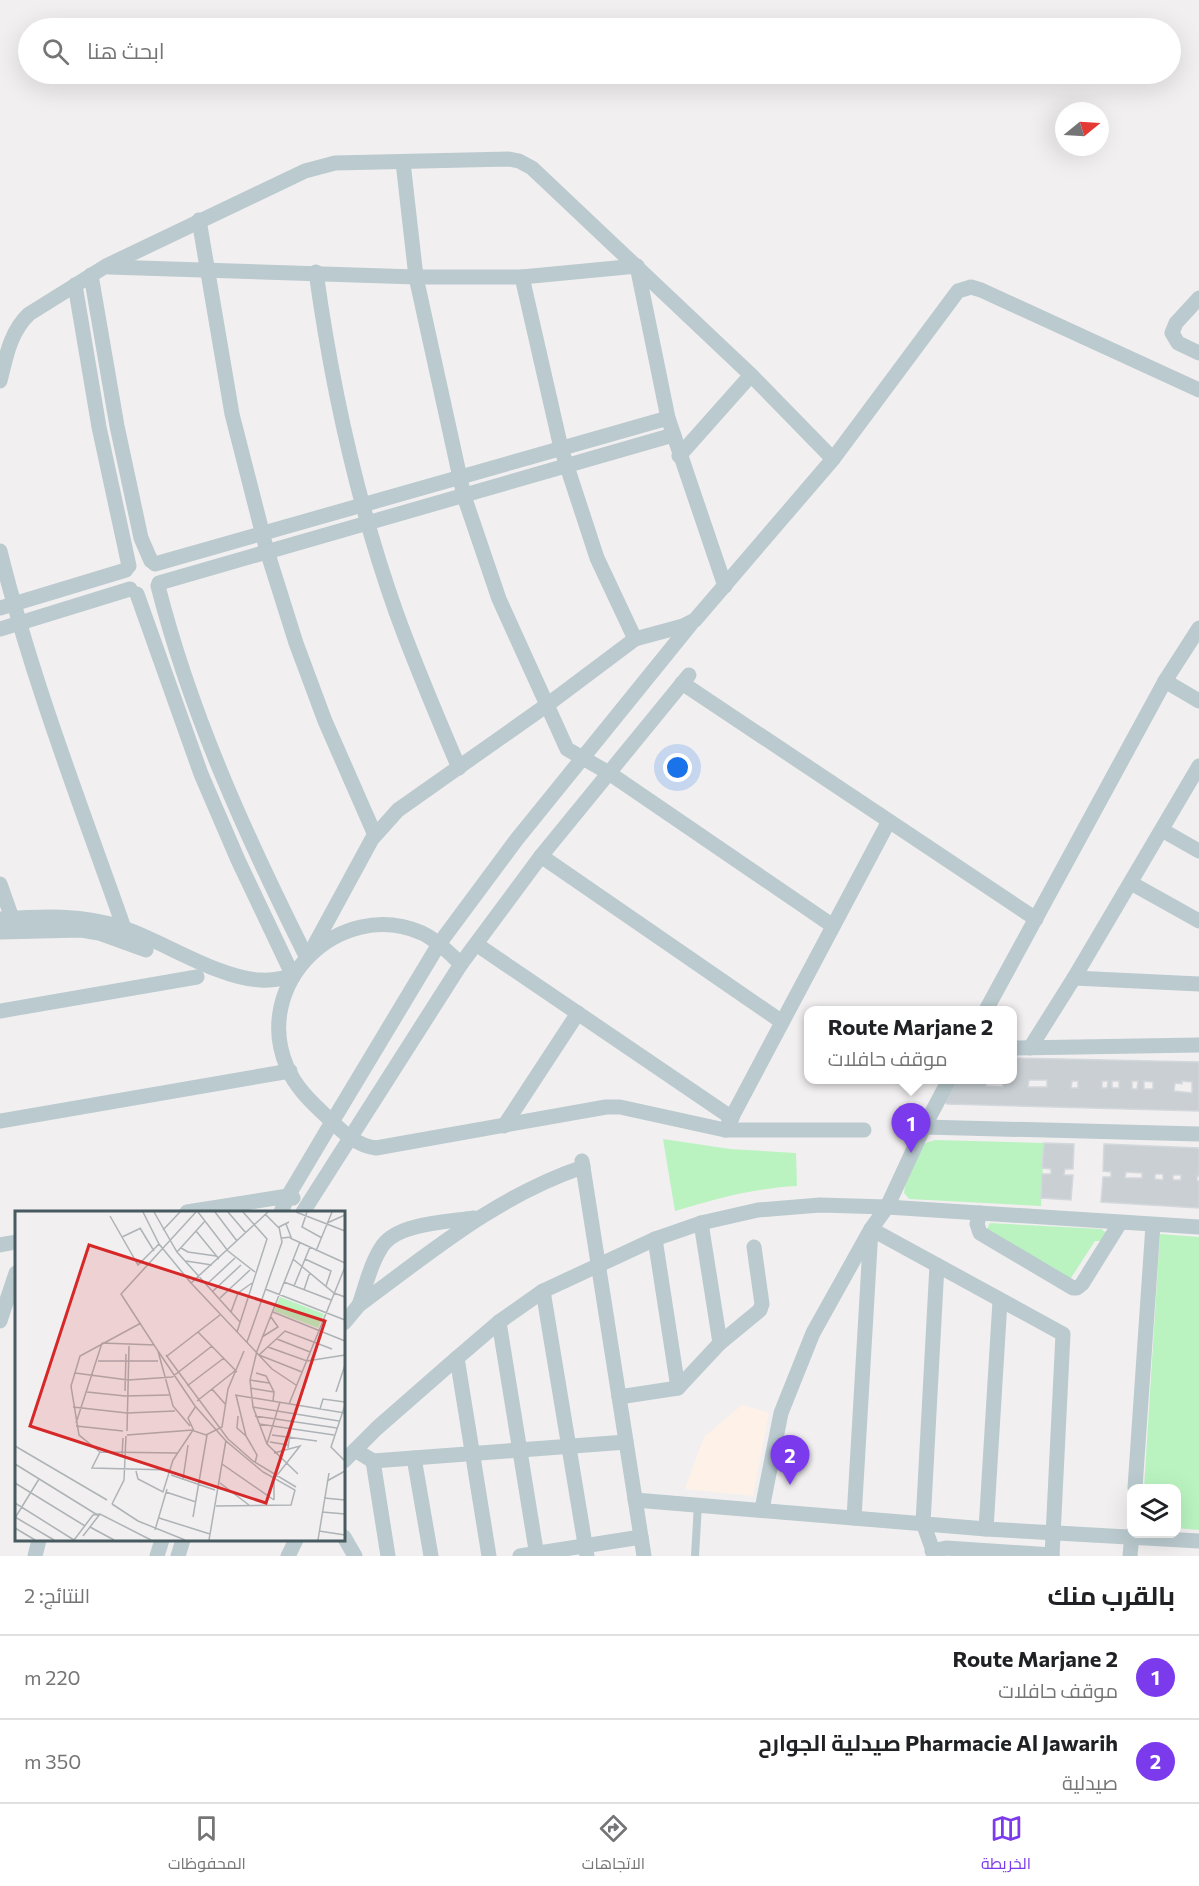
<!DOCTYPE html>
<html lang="ar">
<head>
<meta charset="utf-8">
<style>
	:root { --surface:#fff; --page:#f6f6f6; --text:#202124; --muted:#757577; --line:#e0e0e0; --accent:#7c3aed }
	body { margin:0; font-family:Commissioner,Cairo,sans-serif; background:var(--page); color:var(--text); direction:rtl }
	.controls { position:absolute; right:18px; bottom:18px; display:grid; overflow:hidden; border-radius:12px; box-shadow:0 6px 24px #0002 }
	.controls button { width:54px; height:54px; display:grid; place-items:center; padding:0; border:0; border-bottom:2px solid var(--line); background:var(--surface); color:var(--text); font:30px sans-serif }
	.compass { position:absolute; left:1055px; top:102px; width:54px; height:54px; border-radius:50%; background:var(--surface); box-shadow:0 6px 24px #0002; rotate:72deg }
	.you { position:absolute; left:678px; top:768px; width:21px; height:21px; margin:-15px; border:4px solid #fff; border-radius:50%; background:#1a73e8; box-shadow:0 0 0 9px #1a73e833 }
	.badge { display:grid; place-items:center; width:39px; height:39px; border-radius:50%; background:var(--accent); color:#fff; font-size:20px; font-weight:700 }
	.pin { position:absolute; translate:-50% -50px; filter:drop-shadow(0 2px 3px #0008) }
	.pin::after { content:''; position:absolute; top:32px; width:21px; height:18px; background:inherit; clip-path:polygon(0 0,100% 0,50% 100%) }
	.popup { position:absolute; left:804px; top:1006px; width:213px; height:78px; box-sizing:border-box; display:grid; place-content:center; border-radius:12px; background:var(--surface); filter:drop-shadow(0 2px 4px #0005); font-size:20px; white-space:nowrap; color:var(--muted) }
	.popup b { font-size:22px; color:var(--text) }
	.popup::after { content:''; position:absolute; left:50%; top:100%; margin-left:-12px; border:12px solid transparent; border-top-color:var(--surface) }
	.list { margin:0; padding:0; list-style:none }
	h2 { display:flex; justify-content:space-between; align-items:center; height:78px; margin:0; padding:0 24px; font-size:26px }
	h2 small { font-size:20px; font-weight:400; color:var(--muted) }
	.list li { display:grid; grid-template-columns:39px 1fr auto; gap:18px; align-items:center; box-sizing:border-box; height:84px; padding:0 24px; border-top:2px solid var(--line) }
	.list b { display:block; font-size:22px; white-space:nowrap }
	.list p { margin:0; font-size:20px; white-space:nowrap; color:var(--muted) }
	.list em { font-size:20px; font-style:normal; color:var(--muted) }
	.icon { flex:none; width:33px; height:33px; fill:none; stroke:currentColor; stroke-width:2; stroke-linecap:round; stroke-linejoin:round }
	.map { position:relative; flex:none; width:1199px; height:1556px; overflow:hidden; direction:ltr }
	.search { position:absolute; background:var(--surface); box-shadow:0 6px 24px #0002; left:18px; right:18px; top:18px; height:66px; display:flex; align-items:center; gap:15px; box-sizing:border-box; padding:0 21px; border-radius:33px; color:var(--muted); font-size:22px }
	.sheet { height:246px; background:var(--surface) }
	nav { display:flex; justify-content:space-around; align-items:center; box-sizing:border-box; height:84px; border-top:2px solid var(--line); background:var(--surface); font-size:16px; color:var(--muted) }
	nav a { display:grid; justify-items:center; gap:3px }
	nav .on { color:var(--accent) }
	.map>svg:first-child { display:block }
</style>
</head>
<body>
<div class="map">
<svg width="1199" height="1556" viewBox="0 0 1199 1556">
	<rect width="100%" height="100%" fill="#f2eff0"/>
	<polygon fill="#fef1e8" points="742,1405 769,1413 753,1496 685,1489 704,1437"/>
	<g fill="#baf3c0">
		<path d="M 663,1139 L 730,1149 L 796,1153 L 797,1186 C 755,1188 715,1199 675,1211 Z"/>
		<polygon points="935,1140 1044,1143 1041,1206 909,1199 904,1193 905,1186 922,1146 926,1143"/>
		<polygon points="990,1223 1101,1229 1107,1233 1103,1241 1095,1241 1069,1281 985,1233"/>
		<polygon points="1160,1234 1199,1237 1199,1530 1177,1528 1176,1488 1144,1488"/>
	</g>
	<g fill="#c9cfd3" stroke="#d3d8dc" stroke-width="1.5" fill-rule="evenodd">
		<path d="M 1013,1058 L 1199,1062 L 1199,1111 L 947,1104 L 945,1102 L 957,1080 L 986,1080 L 986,1086 L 1003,1087 L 1003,1080 L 1013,1080 ZM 1029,1080 L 1047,1080 L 1047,1087 L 1028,1087 ZM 1072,1081 L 1078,1081 L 1078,1088 L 1071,1088 ZM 1102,1081 L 1108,1081 L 1107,1088 L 1102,1088 ZM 1112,1081 L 1119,1081 L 1119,1088 L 1112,1088 ZM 1132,1081 L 1138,1081 L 1137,1089 L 1132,1089 ZM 1144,1081 L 1153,1082 L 1153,1089 L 1144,1089 ZM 1182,1081 L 1192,1082 L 1192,1093 L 1174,1091 L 1175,1083 L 1182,1084 Z"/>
		<polygon points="1044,1143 1074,1144 1073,1169 1065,1169 1064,1175 1073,1175 1071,1200 1041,1198 1042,1174 1051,1174 1051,1169 1042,1168"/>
		<path d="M 1104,1144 L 1199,1148 L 1199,1176 L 1197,1176 L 1197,1181 L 1199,1181 L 1199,1208 L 1101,1202 L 1103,1177 L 1111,1177 L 1111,1172 L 1103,1171 ZM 1126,1172 L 1142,1173 L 1142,1178 L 1125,1178 ZM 1155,1174 L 1163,1174 L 1163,1180 L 1155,1179 ZM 1173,1175 L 1181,1175 L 1181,1180 L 1173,1180 Z"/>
	</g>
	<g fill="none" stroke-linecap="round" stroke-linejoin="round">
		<polyline stroke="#bacace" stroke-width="8" points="695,1556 698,1504"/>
		<g stroke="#bacace" stroke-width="15">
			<polyline points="403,162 416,277 464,496 499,599 567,749 609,773 833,926"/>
			<polyline points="199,220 232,414 267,551 296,643 325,721 375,835"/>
			<polyline points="637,266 668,418 725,586"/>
			<polyline points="109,267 416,277 522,277 637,266"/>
			<path d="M 316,272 C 332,388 357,502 396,612 C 415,665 437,716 459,768"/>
			<polyline points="91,275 117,426 141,538 151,561"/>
			<polyline points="522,277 561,448 597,558 635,639"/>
			<polyline points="75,285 99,427 129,566"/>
			<polyline points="1199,298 1176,323 1172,333 1178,343 1199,353"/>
			<path d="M 0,381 C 6,357 10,332 29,314 L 106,266 L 305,171 L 335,163 L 509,159 L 519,161 L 532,168 L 751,375 L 833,459"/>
			<polyline points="679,456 751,375"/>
			<path d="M 0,551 C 32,680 80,803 124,928"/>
			<polyline points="155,564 668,418"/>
			<polyline points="159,583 673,435"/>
			<path d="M 158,586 C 191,716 247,838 307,958"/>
			<polyline points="137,594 201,774 238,860 293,976"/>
			<polyline points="0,608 126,570"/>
			<polyline points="0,629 130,589"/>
			<polyline points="1165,681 1199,701"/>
			<polyline points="682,683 1036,919"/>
			<polyline points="1162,830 1199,851"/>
			<polyline points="541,856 782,1022"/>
			<polyline points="1131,883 1199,921"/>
			<polyline points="0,884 12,918"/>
			<path d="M 0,919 C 42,916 83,914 124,928 C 164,942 220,979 261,980 C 272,981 283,978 293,976"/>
			<polyline points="0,932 81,930 99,933 146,950"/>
			<polyline points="476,944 732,1118"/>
			<polyline points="309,955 372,839 398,810 547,705 635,639 683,626 695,620 833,459 958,291 971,287 981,290 1199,390"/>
			<path d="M 461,964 C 449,953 437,940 422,933 C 339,897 251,984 287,1067 C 295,1086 309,1100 324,1114 C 339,1128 353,1145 376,1148 L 606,1107 L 620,1107 L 725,1130 L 864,1130"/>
			<polyline points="1074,978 1199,984"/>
			<polyline points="986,1010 1165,681 1199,628"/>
			<polyline points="0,1011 197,977"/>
			<polyline points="1013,1048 1199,1045"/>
			<polyline points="1030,1048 1074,978 1199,766"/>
			<polyline points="0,1121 290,1071"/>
			<polyline points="504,1126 578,1013"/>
			<polyline points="924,1127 1199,1134"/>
			<polyline points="725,1130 889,821"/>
			<polyline points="582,1161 644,1556"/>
			<polyline points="187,1212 288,1196 293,1198"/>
			<polyline points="281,1212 288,1196 332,1122 439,944 517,839 691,624"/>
			<polyline points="303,1212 461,964 541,856 689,675"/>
			<polyline points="980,1213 977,1224 980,1233 1073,1288 1077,1288 1082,1284 1120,1223"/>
			<polyline points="701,1223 720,1343"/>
			<polyline points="655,1239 678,1388"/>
			<polyline points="0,1245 16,1242"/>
			<polyline points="543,1291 587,1556"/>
			<path d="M 359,1305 C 366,1285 371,1262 383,1245 C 399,1223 448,1222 474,1218"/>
			<polyline points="0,1321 16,1273"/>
			<polyline points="499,1322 537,1556"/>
			<path d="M 344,1323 L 359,1305 C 431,1252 497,1196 583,1167"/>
			<polyline points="457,1358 489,1556"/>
			<polyline points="619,1397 678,1388 720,1343 760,1310 762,1304 754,1247"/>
			<polyline points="355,1450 373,1461 626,1442"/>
			<polyline points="414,1458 431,1556"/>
			<polyline points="344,1461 377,1428 457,1358 499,1322 543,1291 655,1239 701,1223 758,1210 820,1205 887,1207 1199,1227"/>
			<polyline points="373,1461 388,1556"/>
			<polyline points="1135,1488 1153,1225"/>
			<polyline points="635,1500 986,1529 1199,1541"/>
			<polyline points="762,1509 781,1413 813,1333 871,1229 887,1207 924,1127 949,1080"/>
			<polyline points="854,1518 871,1229 1063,1334 1052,1556"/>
			<polyline points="986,1529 1000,1301"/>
			<polyline points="344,1537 355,1556"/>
			<polyline points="932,1551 946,1548 1052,1555"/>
			<polyline points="35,1556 39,1540"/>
			<polyline points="157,1556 162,1540"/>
			<polyline points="178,1556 183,1540"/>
			<polyline points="288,1556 296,1540"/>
			<polyline points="520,1556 641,1537"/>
			<polyline points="935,1556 923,1523 937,1265"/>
			<polyline points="1130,1556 1132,1534"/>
		</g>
	</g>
	<g transform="translate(15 1211)">
		<rect width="330" height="330" fill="#f2eff0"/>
		<path d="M 265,86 L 309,103 L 303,117 L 259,100 Z" fill="#baf3c0"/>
		<path fill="none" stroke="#adb3b6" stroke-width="1.5" d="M 128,1 L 144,33 L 176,72 L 257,158 L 281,174M 139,1 L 162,41 L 225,111M 183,1 L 213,40 L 240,61M 200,1 L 222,30M 213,1 L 231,22M 281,1 L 330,20M 292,1 L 287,16 L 307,27M 250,3 L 264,17M 95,5 L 123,54 L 144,33M 312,12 L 330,4M 125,17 L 139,40M 148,19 L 165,1M 181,20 L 204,48M 107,26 L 126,17M 267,27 L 276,26 L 271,13M 275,27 L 330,52M 166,37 L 173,41 L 201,45M 301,40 L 317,1M 162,41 L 190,10M 278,48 L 319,82 L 330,86M 290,48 L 316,60 L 311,75M 171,50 L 197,54M 269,71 L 316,89M 176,72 L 253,1M 192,73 L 220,47M 279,75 L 295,36M 250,78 L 330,109M 289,79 L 295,61M 198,80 L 226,54M 205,87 L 235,59M 216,101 L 223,82 L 237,72M 258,101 L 330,130M 126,112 L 65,145 L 56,175 L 64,224 L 85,241 L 162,242M 183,121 L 222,161M 222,121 L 252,28 L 228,1M 247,126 L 263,116 L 256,106M 262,128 L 295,141M 232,131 L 267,31 L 264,16 L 274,11M 87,132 L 140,134M 253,136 L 292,150 L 330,144M 143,140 L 180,195 L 211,230 L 248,261 L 280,279 L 276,294 L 201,295M 151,144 L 213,228 L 238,250 L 281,276M 152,145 L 205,104M 83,150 L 143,150M 296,150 L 303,132M 287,161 L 244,144 L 270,120 L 317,138M 60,162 L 113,169 L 157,166 L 197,135M 241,162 L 251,165 L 259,181 L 258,190M 235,169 L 254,172M 172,175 L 209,147M 235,177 L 259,181M 197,178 L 211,194M 110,180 L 111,143M 72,181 L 110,185 L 154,184M 321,181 L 330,154M 220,184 L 330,202M 221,184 L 231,225 L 242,244 L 240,252M 182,190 L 221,159M 274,193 L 330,56M 330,194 L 316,236 L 330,250M 181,195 L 173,207 L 179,220 L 191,224 L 207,216 L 213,178 L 229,140M 58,196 L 112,202 L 160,200M 238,196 L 324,210M 305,198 L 308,188 L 330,191M 223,205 L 222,217 L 231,225M 240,205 L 322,217M 61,212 L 87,132M 244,213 L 319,224M 61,215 L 108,220M 175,215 L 158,195 L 143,140 L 106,83 L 181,1M 112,220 L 114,135M 112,224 L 178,219M 257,224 L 302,230M 255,231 L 273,234M 252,233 L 265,191M 0,235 L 92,289M 273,237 L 277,208M 85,241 L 77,257 L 155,259M 107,245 L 108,227M 0,253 L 84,305M 207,253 L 259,289M 121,260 L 123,268 L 148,281 L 158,249 L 178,219M 283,263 L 252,233 L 238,196 L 235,169 L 242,140 L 285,31M 156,264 L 200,279M 168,268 L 173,234M 312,270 L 330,260M 0,272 L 70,315M 205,272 L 234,294M 151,281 L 181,291M 309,287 L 330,289M 259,289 L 259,268 L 285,235 L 259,242M 0,292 L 59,329M 97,293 L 109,269 L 111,225M 97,293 L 123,310 L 170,329M 307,301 L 330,303M 0,306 L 39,329M 178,306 L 192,224M 0,307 L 24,268M 144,307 L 195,323M 75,316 L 99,329M 0,317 L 20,329M 140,319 L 152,278M 304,320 L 330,324M 68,325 L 85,303M 59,329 L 78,304 L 85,303 L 136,329M 194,329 L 211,229M 303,329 L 314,262"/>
		<path fill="#d62828" fill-opacity="0.15" stroke="#d62828" stroke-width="3" d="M 74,34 L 310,110 L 251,292 L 15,215 Z"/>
		<rect width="330" height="330" fill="none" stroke="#465a5f" stroke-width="3"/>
	</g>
</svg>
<div class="controls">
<button><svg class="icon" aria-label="layers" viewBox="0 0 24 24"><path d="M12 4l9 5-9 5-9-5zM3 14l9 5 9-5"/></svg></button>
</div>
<svg class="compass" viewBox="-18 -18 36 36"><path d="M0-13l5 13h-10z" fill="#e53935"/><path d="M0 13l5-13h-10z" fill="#757577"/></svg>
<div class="you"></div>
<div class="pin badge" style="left:911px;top:1153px">1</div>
<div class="popup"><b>Route Marjane 2</b>موقف حافلات</div>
<div class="pin badge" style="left:790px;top:1485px">2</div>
<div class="search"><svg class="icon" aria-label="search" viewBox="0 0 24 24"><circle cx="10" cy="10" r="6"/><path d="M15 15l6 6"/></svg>ابحث هنا</div>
</div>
<section class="sheet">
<h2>بالقرب منك<small>النتائج: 2</small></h2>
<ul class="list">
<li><span class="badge">1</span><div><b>Route Marjane 2</b><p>موقف حافلات</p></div><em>220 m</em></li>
<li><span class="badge">2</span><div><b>Pharmacie Al Jawarih صيدلية الجوارح</b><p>صيدلية</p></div><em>350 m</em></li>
</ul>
</section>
<nav>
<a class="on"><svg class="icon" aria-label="map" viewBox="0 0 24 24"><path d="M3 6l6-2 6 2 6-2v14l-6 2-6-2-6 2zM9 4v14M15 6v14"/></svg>الخريطة</a>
<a><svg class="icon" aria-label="directions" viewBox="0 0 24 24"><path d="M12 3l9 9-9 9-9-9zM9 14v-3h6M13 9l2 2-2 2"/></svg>الاتجاهات</a>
<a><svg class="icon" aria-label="saved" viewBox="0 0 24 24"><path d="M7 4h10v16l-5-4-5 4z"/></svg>المحفوظات</a>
</nav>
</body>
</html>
